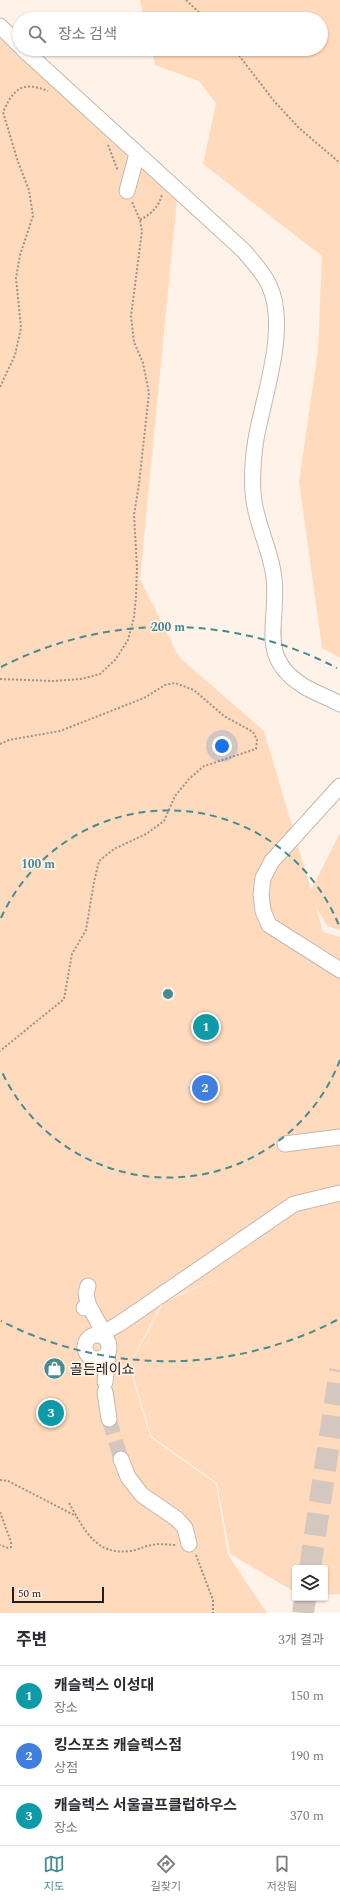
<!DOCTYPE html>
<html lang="ko">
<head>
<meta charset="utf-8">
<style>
	:root { --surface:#fff; --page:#f7f7f7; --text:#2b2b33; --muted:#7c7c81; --line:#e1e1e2; --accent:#458c92 }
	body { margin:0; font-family:Spectral,"Noto Sans KR",serif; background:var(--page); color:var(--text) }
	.controls { position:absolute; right:12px; bottom:12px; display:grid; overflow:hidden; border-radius:4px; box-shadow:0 1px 3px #0004 }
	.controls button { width:36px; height:36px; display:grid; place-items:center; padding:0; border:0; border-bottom:1px solid var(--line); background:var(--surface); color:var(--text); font:20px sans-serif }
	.scale { position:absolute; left:12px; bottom:10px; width:92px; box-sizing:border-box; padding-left:4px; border:2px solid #211d19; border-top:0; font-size:11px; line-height:14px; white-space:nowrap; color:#211d19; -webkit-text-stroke:3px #fff2e8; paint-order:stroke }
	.you { position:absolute; left:222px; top:746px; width:14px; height:14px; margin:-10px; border:3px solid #fff; border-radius:50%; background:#1a73e8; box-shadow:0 0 0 6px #1a73e833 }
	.badge { display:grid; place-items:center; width:26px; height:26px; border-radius:50%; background:var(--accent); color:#fff; font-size:13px; font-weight:700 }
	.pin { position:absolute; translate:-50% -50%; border:2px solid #fff; box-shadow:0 1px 4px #0006 }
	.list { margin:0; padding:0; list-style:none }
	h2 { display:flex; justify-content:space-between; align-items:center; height:52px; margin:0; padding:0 16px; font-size:17px }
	h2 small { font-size:13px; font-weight:400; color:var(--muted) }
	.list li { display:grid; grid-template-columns:26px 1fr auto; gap:12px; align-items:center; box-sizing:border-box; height:60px; padding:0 16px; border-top:1px solid var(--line) }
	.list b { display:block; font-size:15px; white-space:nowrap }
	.list p { margin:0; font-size:13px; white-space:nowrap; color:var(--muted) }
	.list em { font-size:13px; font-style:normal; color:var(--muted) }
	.icon { flex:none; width:22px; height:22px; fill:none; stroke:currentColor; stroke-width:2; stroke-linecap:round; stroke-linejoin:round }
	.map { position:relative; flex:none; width:340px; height:1613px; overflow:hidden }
	.search { position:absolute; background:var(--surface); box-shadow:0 1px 3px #0004; left:12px; right:12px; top:12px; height:44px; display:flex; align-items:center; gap:10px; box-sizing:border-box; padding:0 14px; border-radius:22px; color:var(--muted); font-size:15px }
	.sheet { height:232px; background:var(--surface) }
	nav { display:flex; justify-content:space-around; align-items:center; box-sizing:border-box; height:56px; border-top:1px solid var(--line); background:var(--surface); font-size:11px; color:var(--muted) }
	nav a { display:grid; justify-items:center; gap:2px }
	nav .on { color:var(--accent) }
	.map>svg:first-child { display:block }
</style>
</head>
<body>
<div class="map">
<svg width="340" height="1613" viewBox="0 0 340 1613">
	<rect width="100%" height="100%" fill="#fff2e8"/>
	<g fill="#ffdabc">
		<polygon points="140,0 340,0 340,658 322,648 299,481 318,351 322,256 203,164 216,103 199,81 155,65 151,49 321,49 321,19 144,19"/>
		<polygon points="0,31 177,199 140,579 179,657 264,731 311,890 340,833 340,930 327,926 316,907 323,932 340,937 340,1594 325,1595 325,1568 295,1568 295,1592 230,1554 217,1483 151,1436 130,1365 164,1302 227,1275 163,1301 129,1365 150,1437 216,1484 228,1555 267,1613 0,1613"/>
	</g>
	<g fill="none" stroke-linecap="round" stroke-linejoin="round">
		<polyline stroke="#d3c7bf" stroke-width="15" stroke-dasharray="15 8" stroke-linecap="butt" points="109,1419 121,1459"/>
		<g stroke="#d3c7bf" stroke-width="22" stroke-dasharray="22 11" stroke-linecap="butt">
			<polyline points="310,1568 340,1370"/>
			<polyline points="303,1613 305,1598"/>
		</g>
		<defs>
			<g id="minor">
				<polyline points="0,26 19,45"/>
				<path d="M 23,49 L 244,251 C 253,262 263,272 269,285 C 289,327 264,394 256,439 C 253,456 252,476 253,493 C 255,523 271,549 274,578 C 279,623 257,656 302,685 C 314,693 328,697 340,704"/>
				<polyline points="127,191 137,154"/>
				<polyline points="340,786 272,861 263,878 261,894 263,911 269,925 340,970"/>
				<polyline points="285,1144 340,1137"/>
				<polyline points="88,1304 104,1333"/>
				<polyline points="84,1308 88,1304 86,1293 88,1286"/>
				<polyline points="99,1335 119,1324 294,1204 340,1193"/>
				<circle cx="97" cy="1347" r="12"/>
				<polyline points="105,1382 108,1352"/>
				<polyline points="105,1392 109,1419"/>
				<polyline points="121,1459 128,1477 142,1495 177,1519 185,1528 189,1544"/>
			</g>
		</defs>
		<use href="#minor" stroke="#c4b8ae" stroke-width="17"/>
		<g stroke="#9c938c" stroke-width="2" stroke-dasharray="2 2" stroke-linecap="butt">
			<polyline points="186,0 206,19"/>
			<polyline points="234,49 274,101 299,128 340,163"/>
			<polyline points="108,145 118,171"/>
			<path d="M 140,220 C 151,214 159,207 162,194"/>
			<path d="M 0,387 L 15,355 L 21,328 L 16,278 L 20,255 L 33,216 L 29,190 L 18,162 L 3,112 C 14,88 22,81 48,91"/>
			<polyline points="0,679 53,681 81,679 100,674 115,660 128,640 134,617 136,597 137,568 134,515 139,484 149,393 143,363 134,342 131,316 142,231 140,220 132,202"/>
			<polyline points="0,744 9,740 60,731 144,698 165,685 175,683 194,690 224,716 253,732 257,740 256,749 204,766 189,779 175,796 164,821 146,834 114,849 99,861 94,882 86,930 72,954 64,999 0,1051"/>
			<polyline points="0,1480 8,1481 76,1516"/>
			<path d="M 69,1503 C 84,1529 95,1556 131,1551 C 138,1550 144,1546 152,1545 C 159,1543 168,1545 176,1545"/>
			<polyline points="0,1512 11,1542 11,1547 8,1548 0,1545"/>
			<polyline points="196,1555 213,1600 213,1613"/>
		</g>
		<use href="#minor" stroke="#fff" stroke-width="15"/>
	</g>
	<g fill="none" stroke="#458c92" stroke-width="2" stroke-dasharray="7 5">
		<path d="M340 1060A184 184 0 0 1 1 1070M1 918A184 184 0 0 1 340 928"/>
		<path d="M337 1320A367 367 0 0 1 1 1321M1 667A367 367 0 0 1 337 668"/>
	</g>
	<defs>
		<symbol id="shop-disc" viewBox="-11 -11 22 22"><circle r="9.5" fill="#458c92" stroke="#fff2e8"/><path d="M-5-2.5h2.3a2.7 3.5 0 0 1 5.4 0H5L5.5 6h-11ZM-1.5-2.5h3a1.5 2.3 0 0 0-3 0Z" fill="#fff"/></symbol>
	</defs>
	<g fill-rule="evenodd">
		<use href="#shop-disc" x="42" y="1356" width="25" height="25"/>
	</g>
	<g text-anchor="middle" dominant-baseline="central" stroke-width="3.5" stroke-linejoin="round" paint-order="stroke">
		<g font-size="14" fill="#211d19" stroke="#fff2e8" text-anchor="start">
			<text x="70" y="1369">골든레이쇼</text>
		</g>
	</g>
	<circle cx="168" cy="994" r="6" fill="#458c92" stroke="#fff2e8" stroke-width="2"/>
	<g font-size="12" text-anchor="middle" font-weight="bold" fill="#458c92" stroke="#fff2e8" stroke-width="3.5" stroke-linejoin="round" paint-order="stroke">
		<text x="168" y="631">200 m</text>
		<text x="38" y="868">100 m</text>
	</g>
</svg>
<div class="controls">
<button><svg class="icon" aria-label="layers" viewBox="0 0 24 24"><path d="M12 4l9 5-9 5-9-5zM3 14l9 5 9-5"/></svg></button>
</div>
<div class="scale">50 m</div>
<div class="you"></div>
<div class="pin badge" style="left:206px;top:1027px;background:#0f9aa8">1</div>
<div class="pin badge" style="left:205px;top:1088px;background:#3f7fe0">2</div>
<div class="pin badge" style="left:51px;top:1413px;background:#0f9aa8">3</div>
<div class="search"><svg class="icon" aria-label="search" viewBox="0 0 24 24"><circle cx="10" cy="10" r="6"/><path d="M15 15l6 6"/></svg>장소 검색</div>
</div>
<section class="sheet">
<h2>주변<small>3개 결과</small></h2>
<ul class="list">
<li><span class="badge" style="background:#0f9aa8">1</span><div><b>캐슬렉스 이성대</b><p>장소</p></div><em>150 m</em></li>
<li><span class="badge" style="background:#3f7fe0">2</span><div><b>킹스포츠 캐슬렉스점</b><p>상점</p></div><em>190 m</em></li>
<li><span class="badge" style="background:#0f9aa8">3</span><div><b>캐슬렉스 서울골프클럽하우스</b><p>장소</p></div><em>370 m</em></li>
</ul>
</section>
<nav>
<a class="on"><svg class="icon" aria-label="map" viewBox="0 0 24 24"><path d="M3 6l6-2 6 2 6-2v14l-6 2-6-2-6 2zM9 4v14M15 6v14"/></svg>지도</a>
<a><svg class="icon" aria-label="directions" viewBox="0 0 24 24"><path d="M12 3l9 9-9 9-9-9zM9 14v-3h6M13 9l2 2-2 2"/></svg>길찾기</a>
<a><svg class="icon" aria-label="saved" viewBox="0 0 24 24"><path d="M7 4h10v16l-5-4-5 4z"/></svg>저장됨</a>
</nav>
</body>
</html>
